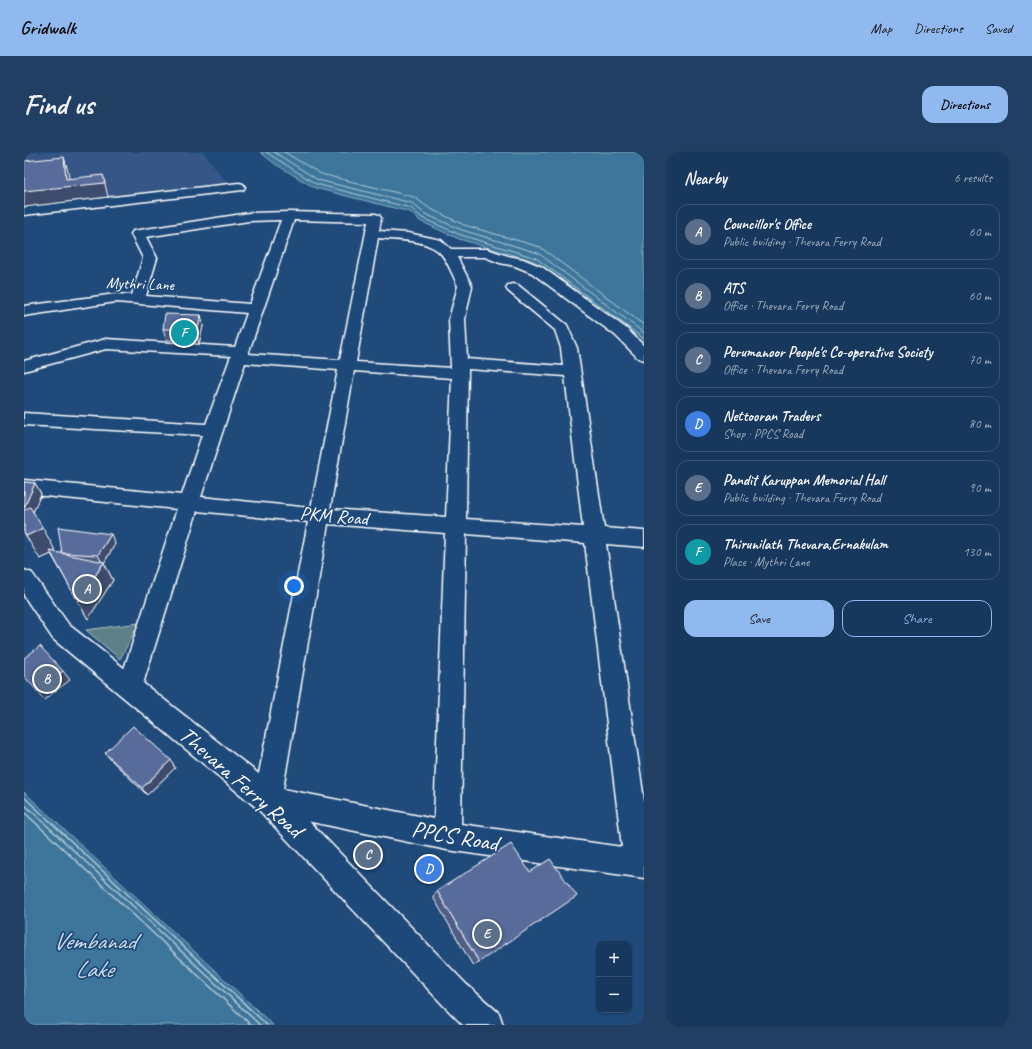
<!DOCTYPE html>
<html lang="en">
<head>
<meta charset="utf-8">
<style>
	:root { --surface:#17385c; --page:#203f62; --text:#f1f3f6; --muted:#9eacbb; --line:#365272; --accent:#90b9f0 }
	body { margin:0; font-family:Caveat,sans-serif; background:var(--page); color:var(--text) }
	.controls { position:absolute; right:12px; bottom:12px; display:grid; overflow:hidden; border-radius:8px; box-shadow:0 1px 3px #0004 }
	.controls button { width:36px; height:36px; display:grid; place-items:center; padding:0; border:0; border-bottom:1px solid var(--line); background:var(--surface); color:var(--text); font:20px sans-serif }
	.you { position:absolute; left:270px; top:434px; width:14px; height:14px; margin:-10px; border:3px solid #fff; border-radius:50%; background:#1a73e8; box-shadow:0 0 0 6px #1a73e833 }
	.badge { display:grid; place-items:center; width:26px; height:26px; border-radius:50%; background:var(--accent); color:#fff; font-size:13px; font-weight:700 }
	.pin { position:absolute; translate:-50% -50%; border:2px solid #fff; box-shadow:0 1px 4px #0006 }
	.list { margin:0; padding:0; list-style:none }
	h2 { display:flex; justify-content:space-between; align-items:center; height:52px; margin:0; padding:0 16px; font-size:17px }
	h2 small { font-size:13px; font-weight:400; color:var(--muted) }
	.list li { display:grid; grid-template-columns:26px 1fr auto; gap:12px; align-items:center; box-sizing:border-box; height:56px; margin:0 8px 8px; padding:0 8px; border:1px solid var(--line); border-radius:12px }
	.list b { display:block; font-size:15px; white-space:nowrap }
	.list p { margin:0; font-size:13px; white-space:nowrap; color:var(--muted) }
	.list em { font-size:13px; font-style:normal; color:var(--muted) }
	.actions { display:flex; gap:8px; padding:12px 16px }
	.actions a { flex:1; padding:9px 0; border:1px solid var(--accent); border-radius:12px; text-align:center; font-size:14px; color:var(--accent) }
	.actions .main { background:var(--accent); color:#111 }
	.map { position:relative; flex:none; width:620px; height:873px; overflow:hidden; border-radius:12px }
	header { display:flex; align-items:center; gap:24px; box-sizing:border-box; height:56px; padding:0 20px; background:var(--accent); color:#111 }
	header strong { font-size:19px }
	nav { display:flex; gap:22px; margin-inline-start:auto; font-size:14px }
	.intro { display:flex; align-items:center; justify-content:space-between; box-sizing:border-box; height:96px; padding:0 24px }
	h1 { margin:0; font-size:28px }
	.button { padding:10px 18px; border-radius:12px; background:var(--accent); color:#111; font-size:14px; font-weight:700 }
	main { display:flex; gap:24px; padding:0 24px }
	aside { flex:1; background:var(--surface); border-radius:12px; box-shadow:0 1px 3px #0004 }
	.map>svg:first-child { display:block }
</style>
</head>
<body>
<header>
<strong>Gridwalk</strong>
<nav><a>Map</a><a>Directions</a><a>Saved</a></nav>
</header>
<div class="intro"><h1>Find us</h1><a class="button">Directions</a></div>
<main>
<div class="map">
<svg width="620" height="873" viewBox="0 0 620 873">
	<rect width="100%" height="100%" fill="#1f4a7a"/>
	<filter id="ink" filterUnits="userSpaceOnUse"><feTurbulence type="fractalNoise" baseFrequency=".025" numOctaves="2"/><feDisplacementMap in="SourceGraphic" scale="8" xChannelSelector="R" yChannelSelector="G"/><feConvolveMatrix kernelMatrix="1 2 1 2 8 2 1 2 1" color-interpolation-filters="sRGB"/></filter>
	<g filter="url(#ink)">
		<polygon fill="#345786" points="0,0 179,0 204,32 49,52 0,57"/>
		<polygon fill="#5c8085" stroke="#aec0c2" points="115,471 96,507 62,478"/>
		<g fill="#3e769a" stroke="#8badc2">
			<polygon points="236,0 620,0 620,192 510,109 435,87 396,69 386,60 291,36 251,12"/>
			<polygon points="0,640 249,873 0,873"/>
		</g>
		<g fill="none" stroke-linecap="round" stroke-linejoin="round">
			<g stroke="#b2c8d7" stroke-width="1">
				<polyline points="242,0 292,32 387,56 398,66 437,83 512,106 620,187"/>
				<polyline points="250,0 294,28 388,51 401,62 438,78 514,101 620,181"/>
				<polyline points="260,0 297,22 390,45 405,56 440,73 516,95 620,173"/>
			</g>
			<g stroke="#b2c8d7" stroke-width="1.5">
				<polyline points="0,645 243,873"/>
				<polyline points="0,652 236,873"/>
				<polyline points="0,660 227,873"/>
			</g>
			<defs>
				<g id="street">
					<polygon points="215,31 219,32 221,35 219,38 0,63 0,55"/>
					<path d="M 265,60 L 351,62 L 355,63 L 357,66 L 355,79 L 384,81 L 417,88 L 427,97 L 463,97 L 484,104 L 499,107 L 518,115 L 603,177 L 620,194 L 620,208 L 614,206 L 591,183 L 508,121 L 491,114 L 476,111 L 461,105 L 433,105 L 448,134 L 441,167 L 443,207 L 539,214 L 537,196 L 531,178 L 484,139 L 482,136 L 484,133 L 489,132 L 494,133 L 543,173 L 553,196 L 580,376 L 620,379 L 620,395 L 582,392 L 620,648 L 620,726 L 423,698 L 244,661 L 234,657 L 230,647 L 284,370 L 173,359 L 118,535 L 115,543 L 106,546 L 97,543 L 94,535 L 153,357 L 0,342 L 0,328 L 158,343 L 178,283 L 0,273 L 0,261 L 182,272 L 207,204 L 82,197 L 0,219 L 0,209 L 82,187 L 211,195 L 223,161 L 92,150 L 0,164 L 0,154 L 92,142 L 108,143 L 119,106 L 107,82 L 109,79 L 225,61 ZM 257,68 L 226,152 L 122,144 L 133,106 L 122,85 L 225,69 ZM 270,68 L 344,70 L 316,208 L 224,202 ZM 354,86 C 372,88 406,87 418,103 C 425,112 429,124 434,134 L 425,167 L 427,216 L 332,210 ZM 221,211 L 314,218 L 287,356 L 177,345 ZM 444,217 L 541,224 L 559,375 L 442,367 ZM 330,219 L 428,226 L 422,365 L 306,357 ZM 304,372 L 421,381 L 410,667 L 259,637 ZM 442,382 L 561,391 L 598,695 L 437,672 Z"/>
				</g>
				<polygon id="secondary" points="0,418 8,421 45,473 254,637 442,832 475,861 479,873 439,873 420,854 234,657 29,487 0,444"/>
			</defs>
			<use href="#street" stroke="#fff" stroke-width="3"/>
			<use href="#secondary" stroke="#fff" stroke-width="3"/>
			<use href="#street" fill="#1f4a7a" fill-rule="evenodd"/>
			<use href="#secondary" fill="#1f4a7a" fill-rule="evenodd"/>
		</g>
		<g fill="#4d5d85" stroke="#fff">
			<polygon points="177,163 179,174 175,192 159,191 159,188 142,188 139,177"/>
			<polygon points="0,330 11,331 17,342 9,360 32,400 31,400 38,402 38,401 91,392 80,411 89,428 64,467 27,402 16,407"/>
			<polygon points="81,601 147,608 151,616 123,643 87,608"/>
			<polygon points="413,739 455,810 449,814 409,745"/>
		</g>
		<g fill="#3e4c6c" stroke="#fff">
			<polygon points="40,5 44,19 46,34 79,23 84,45 0,55 0,39 42,27"/>
			<polygon points="177,163 179,174 175,192 173,181"/>
			<polygon points="11,331 17,342 0,380 0,356"/>
			<polygon points="19,376 32,400 16,407 2,384"/>
			<polygon points="87,382 91,392 80,411 89,428 64,467 54,450 79,412 74,403"/>
			<polygon points="39,519 46,528 20,548 13,539"/>
			<polygon points="147,608 151,616 123,643 118,636"/>
		</g>
		<g fill="#596c9b" stroke="#fff">
			<polygon points="40,5 42,27 79,23 81,31 0,39 0,9"/>
			<polygon points="141,162 177,163 173,181 157,180 157,177 139,177"/>
			<polygon points="0,330 11,331 0,356"/>
			<polygon points="6,355 19,376 2,384 0,380 0,358"/>
			<polygon points="34,375 87,382 74,403 38,401"/>
			<polygon points="26,399 80,410 54,450"/>
			<polygon points="16,494 39,519 13,539 0,524 0,506"/>
			<polygon points="109,574 147,608 118,636 81,601"/>
			<polygon points="487,692 506,720 526,707 553,744 455,810 413,739"/>
		</g>
	</g>
	<g text-anchor="middle" dominant-baseline="central" stroke-width="3.5" stroke-linejoin="round" paint-order="stroke">
		<g font-size="16" fill="#fff" stroke="#1f4a7a">
			<text transform="translate(116 132) rotate(2)">Mythri Lane</text>
		</g>
		<g font-size="19" fill="#fff" stroke="#1f4a7a">
			<text transform="translate(310 364) rotate(5)">PKM Road</text>
		</g>
		<g font-size="23" fill="#fff" stroke="#1f4a7a">
			<text transform="translate(217 630) rotate(41)">Thevara Ferry Road</text>
			<text transform="translate(431 684) rotate(10)">PPCS Road</text>
		</g>
		<g font-size="24" font-style="italic" fill="#cfdde6" stroke="#1f4a7a">
			<text x="70" y="789">Vembanad<tspan x="70" dy="28">Lake</tspan></text>
		</g>
	</g>
</svg>
<div class="controls">
<button>+</button>
<button>−</button>
</div>
<div class="you"></div>
<div class="pin badge" style="left:63px;top:437px;background:#5c6f8a">A</div>
<div class="pin badge" style="left:23px;top:527px;background:#5c6f8a">B</div>
<div class="pin badge" style="left:344px;top:703px;background:#5c6f8a">C</div>
<div class="pin badge" style="left:405px;top:717px;background:#3f7fe0">D</div>
<div class="pin badge" style="left:463px;top:782px;background:#5c6f8a">E</div>
<div class="pin badge" style="left:160px;top:181px;background:#0f9aa8">F</div>
</div>
<aside>
<h2>Nearby<small>6 results</small></h2>
<ul class="list">
<li><span class="badge" style="background:#5c6f8a">A</span><div><b>Councillor's Office</b><p>Public building · Thevara Ferry Road</p></div><em>60 m</em></li>
<li><span class="badge" style="background:#5c6f8a">B</span><div><b>ATS</b><p>Office · Thevara Ferry Road</p></div><em>60 m</em></li>
<li><span class="badge" style="background:#5c6f8a">C</span><div><b>Perumanoor People's Co-operative Society</b><p>Office · Thevara Ferry Road</p></div><em>70 m</em></li>
<li><span class="badge" style="background:#3f7fe0">D</span><div><b>Nettooran Traders</b><p>Shop · PPCS Road</p></div><em>80 m</em></li>
<li><span class="badge" style="background:#5c6f8a">E</span><div><b>Pandit Karuppan Memorial Hall</b><p>Public building · Thevara Ferry Road</p></div><em>90 m</em></li>
<li><span class="badge" style="background:#0f9aa8">F</span><div><b>Thirunilath Thevara,Ernakulam</b><p>Place · Mythri Lane</p></div><em>130 m</em></li>
</ul>
<div class="actions"><a class="main">Save</a><a>Share</a></div>
</aside>
</main>
</body>
</html>
